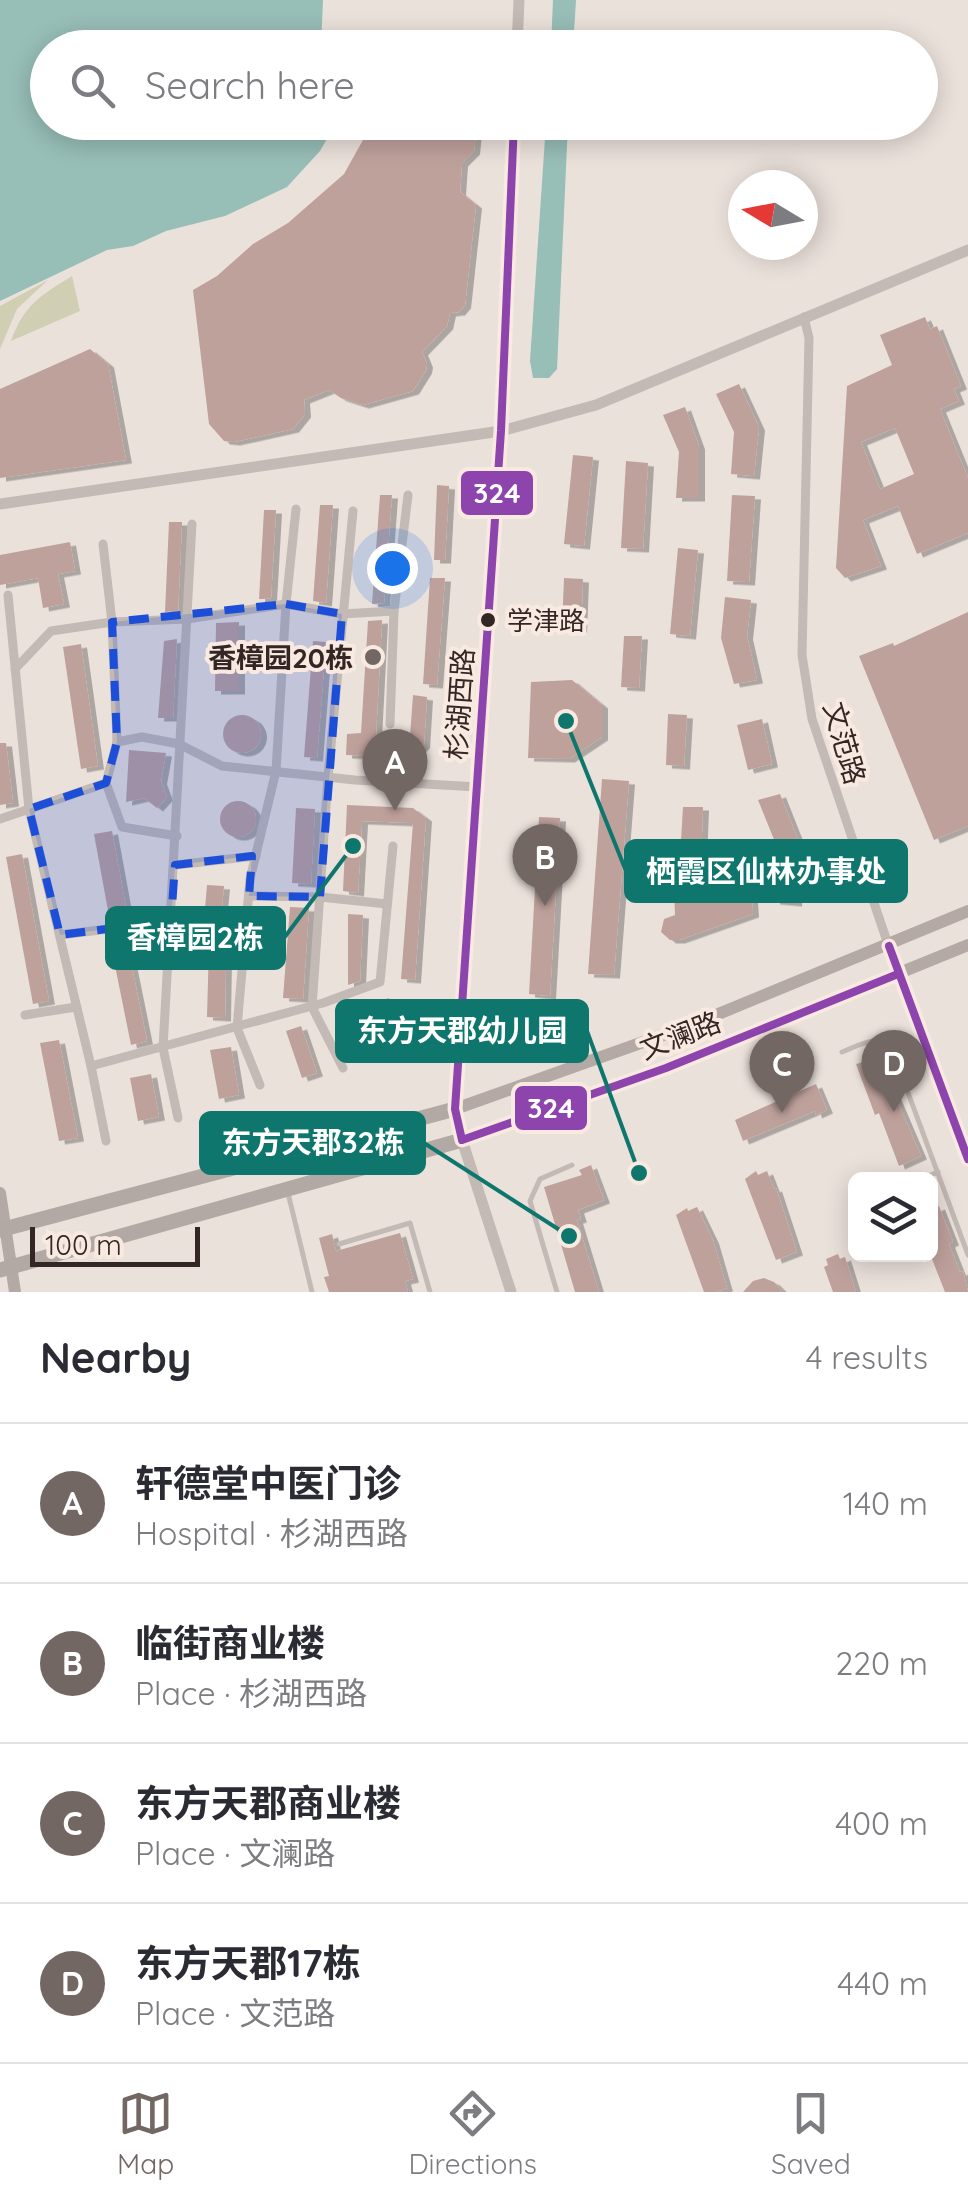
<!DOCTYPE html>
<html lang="en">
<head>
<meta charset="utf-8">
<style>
	:root { --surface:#fff; --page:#f2f2f3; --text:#2b2b33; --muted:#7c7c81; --line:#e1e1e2; --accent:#736764 }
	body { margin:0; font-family:Quicksand,"Noto Sans SC",sans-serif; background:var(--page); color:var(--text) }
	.controls { position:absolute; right:30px; bottom:30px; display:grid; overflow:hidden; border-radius:15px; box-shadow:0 5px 25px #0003 }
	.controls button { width:90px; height:90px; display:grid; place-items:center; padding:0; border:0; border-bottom:2px solid var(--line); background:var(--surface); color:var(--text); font:50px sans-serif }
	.compass { position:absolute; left:728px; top:170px; width:90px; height:90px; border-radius:50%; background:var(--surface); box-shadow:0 5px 25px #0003; rotate:280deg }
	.scale { position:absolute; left:30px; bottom:25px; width:170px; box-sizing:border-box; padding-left:10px; border:5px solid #332624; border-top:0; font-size:28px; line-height:35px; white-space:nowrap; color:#332624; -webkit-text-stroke:8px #f9eae1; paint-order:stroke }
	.you { position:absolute; left:392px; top:568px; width:35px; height:35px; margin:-25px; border:8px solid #fff; border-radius:50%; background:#1a73e8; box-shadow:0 0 0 15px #1a73e833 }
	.badge { display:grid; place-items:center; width:65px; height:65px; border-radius:50%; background:var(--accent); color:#fff; font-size:32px; font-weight:700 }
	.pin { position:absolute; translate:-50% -82px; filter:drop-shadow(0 2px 5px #0008) }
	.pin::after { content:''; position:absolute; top:52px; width:35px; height:30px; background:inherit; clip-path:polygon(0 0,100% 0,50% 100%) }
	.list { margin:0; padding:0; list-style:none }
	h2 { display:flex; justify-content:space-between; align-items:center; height:130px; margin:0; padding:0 40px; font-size:42px }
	h2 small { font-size:32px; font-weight:400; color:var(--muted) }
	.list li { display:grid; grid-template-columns:65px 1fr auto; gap:30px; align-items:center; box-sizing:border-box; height:160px; padding:0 40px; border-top:2px solid var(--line) }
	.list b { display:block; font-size:38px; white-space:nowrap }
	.list p { margin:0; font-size:32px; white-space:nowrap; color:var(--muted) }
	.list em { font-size:32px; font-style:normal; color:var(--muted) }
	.icon { flex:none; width:55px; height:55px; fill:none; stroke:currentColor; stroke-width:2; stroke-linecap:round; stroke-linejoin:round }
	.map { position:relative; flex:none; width:968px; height:1292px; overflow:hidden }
	.search { position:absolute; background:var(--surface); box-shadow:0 5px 25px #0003; left:30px; right:30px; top:30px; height:110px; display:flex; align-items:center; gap:25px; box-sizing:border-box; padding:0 35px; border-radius:55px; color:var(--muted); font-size:38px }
	.sheet { height:770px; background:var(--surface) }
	nav { display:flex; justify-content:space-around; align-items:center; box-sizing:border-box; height:140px; border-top:2px solid var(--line); background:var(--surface); font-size:28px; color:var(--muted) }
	nav a { display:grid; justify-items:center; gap:5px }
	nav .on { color:var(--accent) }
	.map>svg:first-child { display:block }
</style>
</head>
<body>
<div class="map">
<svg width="968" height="1292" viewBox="0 0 968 1292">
	<defs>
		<filter id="shadow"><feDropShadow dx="6" dy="3.5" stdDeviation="0" flood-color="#0004"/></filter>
	</defs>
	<rect width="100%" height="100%" fill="#ebe1db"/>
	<g fill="#d0cfb4">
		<path d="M 72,276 L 80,311 L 11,341 C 24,305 40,296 72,276 Z"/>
		<polygon points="48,280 17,309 0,349 0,306"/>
	</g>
	<g fill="#97beb7">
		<polygon points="0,0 323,0 321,47 48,48 48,122 336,123 320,151 287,187 225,216 166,231 133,246 107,250 0,301"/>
		<polygon points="553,0 576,0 573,47 551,47"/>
		<polygon points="546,123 568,123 557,369 549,378 533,378 530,361"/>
	</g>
	<g fill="#bfa19c" fill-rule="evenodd" filter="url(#shadow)">
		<polygon points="373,122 477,122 474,151 462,163 460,192 476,205 465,305 459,312 450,313 447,326 422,352 427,364 426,370 413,391 363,405 341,398 329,390 304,400 305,414 293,429 234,442 224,441 209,424 193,290 217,276 253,244 288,223 344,174"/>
		<path d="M 925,317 L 930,329 L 937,326 L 961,386 L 954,389 L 959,401 L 940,409 L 968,478 L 968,533 L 917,554 L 898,506 L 863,520 L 881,566 L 845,578 L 836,568 L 847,386 L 892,365 L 880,335 ZM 895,428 L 914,474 L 880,489 L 861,442 Z"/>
		<polygon points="90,349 108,364 126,460 0,478 0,389"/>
		<polygon points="739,384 759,427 754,476 731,474 734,432 716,394"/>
		<polygon points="685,407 699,446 699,498 676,498 679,452 663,415"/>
		<polygon points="573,455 593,457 584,546 564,544"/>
		<polygon points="626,461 648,463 643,549 621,548"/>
		<polygon points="437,485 449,486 445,560 434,560"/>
		<polygon points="380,495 392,495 384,603 372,604"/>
		<polygon points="732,495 755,496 749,582 727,581"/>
		<polygon points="320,505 333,505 326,603 313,601"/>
		<polygon points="264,510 276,510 271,598 263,599 259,599"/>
		<polygon points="169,522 182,522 178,611 165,612"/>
		<polygon points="70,542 75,571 58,574 64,604 43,608 38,578 0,585 0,555"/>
		<polygon points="678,548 698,550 690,636 670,634"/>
		<polygon points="430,578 445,578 437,685 423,684"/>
		<polygon points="564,578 583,579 581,629 562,628"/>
		<polygon points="725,597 751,600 747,636 757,680 734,684 721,638"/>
		<polygon points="968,612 968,826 934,840 859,656 893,643 894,646"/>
		<polygon points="382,620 376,735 410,736 413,695 427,697 424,745 410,758 346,755 347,734 361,733 368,621"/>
		<polygon points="239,622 239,691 215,691 216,623"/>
		<polygon points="624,636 642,636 639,688 621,687"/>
		<polygon points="177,639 173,718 158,718 164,641"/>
		<polygon points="313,641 326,642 317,758 304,757"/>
		<polygon points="81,644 98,766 81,769 63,647"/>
		<polygon points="572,680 602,705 602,737 569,759 528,758 531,682"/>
		<polygon points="668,714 687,715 684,766 666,765"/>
		<circle cx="242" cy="734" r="19"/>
		<polygon points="762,719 772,764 748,770 737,725"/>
		<polygon points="0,743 6,743 13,803 0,805"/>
		<polygon points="129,750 166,753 161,781 167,797 157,808 144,798 126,802"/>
		<polygon points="602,779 629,781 614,975 588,974"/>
		<polygon points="780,794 799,842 796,903 774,901 775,842 758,800"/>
		<circle cx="238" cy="819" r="18"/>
		<polygon points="347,805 413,808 426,818 415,980 401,979 413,823 362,821 358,893 343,891"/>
		<polygon points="683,807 703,807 701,858 680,857"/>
		<polygon points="296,808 315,809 311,884 292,883"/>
		<polygon points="539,817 560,818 550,996 529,994"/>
		<polygon points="112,831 127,913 109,916 94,834"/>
		<polygon points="22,854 49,1001 33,1004 6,857"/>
		<polygon points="207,885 224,886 217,956 226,956 225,1018 207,1017 209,944 202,943"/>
		<polygon points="674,891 744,895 752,899 753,914 679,940 670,940 661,932 664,919 675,915"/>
		<polygon points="290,907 309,908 303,999 283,998"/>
		<polygon points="348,914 363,915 360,981 348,985"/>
		<polygon points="126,938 147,1041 131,1045 110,941"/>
		<polygon points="389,998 403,1047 389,1051 374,1003"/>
		<polygon points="301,1026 317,1073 302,1078 286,1031"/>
		<polygon points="59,1040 78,1138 59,1141 40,1043"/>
		<polygon points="231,1047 239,1095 219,1099 210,1050"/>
		<polygon points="879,1058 921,1156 899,1166 879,1113 875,1115 856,1064"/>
		<polygon points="151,1074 159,1117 138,1121 130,1078"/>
		<polygon points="816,1084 827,1110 816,1115 815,1111 743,1141 735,1120"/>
		<polygon points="591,1165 604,1200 578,1210 581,1219 577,1220 599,1292 575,1292 544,1187 582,1175 579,1170"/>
		<polygon points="756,1171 758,1175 767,1171 774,1189 776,1188 797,1252 776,1260 745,1179"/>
		<polygon points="939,1206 953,1242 949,1244 960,1272 963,1271 968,1292 945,1292 930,1254 930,1210"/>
		<polygon points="697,1207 713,1240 727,1288 716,1292 704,1292 676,1215 687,1208 688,1211"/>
		<polygon points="400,1233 413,1279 405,1281 408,1292 329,1292 324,1277 329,1276 319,1238 332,1234 336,1251"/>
		<polygon points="838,1254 840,1259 845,1257 856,1292 833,1292 824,1267 828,1265 826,1259"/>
		<polygon points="764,1278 774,1282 784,1292 743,1292 753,1281"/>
	</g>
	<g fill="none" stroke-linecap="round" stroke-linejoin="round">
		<g stroke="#c3b9b5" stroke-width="5">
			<path d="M 842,1052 C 862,1044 877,1033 893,1052 L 968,1255"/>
			<polyline points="919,1180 938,1172"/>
			<polyline points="288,1193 312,1292"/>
			<polyline points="339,1244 410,1223 430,1292"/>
			<polyline points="557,1292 530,1201 540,1179 572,1165"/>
		</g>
		<g stroke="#c3b9b5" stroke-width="9">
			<polyline points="804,317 809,338 802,655 812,719 898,974 968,1159"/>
			<polyline points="103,544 112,622 117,742"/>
			<polyline points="8,595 29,809 91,1066 106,1141"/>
			<polyline points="15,669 51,631 112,622 187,619 286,604 342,614 394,611"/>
			<polyline points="390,724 394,611 408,495"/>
			<polyline points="106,783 122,827 177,836"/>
			<polyline points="0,819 106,783 117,742 142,737 179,744 222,766 355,780 478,787"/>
			<polyline points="175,865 256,856"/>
			<polyline points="249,896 320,897 387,904"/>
			<polyline points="60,935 171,921"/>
			<polyline points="25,1015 76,1007"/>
			<polyline points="91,1066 323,1003 380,982 393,846"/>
			<polyline points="343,1068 312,1007 328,777 353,511"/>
			<polyline points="260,1085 237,1028 250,879 276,771 286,604 296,509"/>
			<polyline points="178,1118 163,1048 192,524"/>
		</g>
		<g stroke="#c3b9b5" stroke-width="11">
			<polyline points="517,48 519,0"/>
			<polyline points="0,504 501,431 596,405 968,250"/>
			<polyline points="511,1292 462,1140 455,1109 501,431 514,122"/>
		</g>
		<g stroke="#b4a9a5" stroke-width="12">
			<polyline points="455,1109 694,1024 968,911"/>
			<polyline points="462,1140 666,1068 968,945"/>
			<polyline points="0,1193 15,1292"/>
		</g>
		<g stroke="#b2a8a4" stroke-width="15">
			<polyline points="0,1230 455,1109"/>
			<polyline points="0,1270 462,1140"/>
		</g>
		<defs>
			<g id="bus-1">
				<polyline points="514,122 501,431 455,1109 462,1140 666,1068 898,974"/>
				<polyline points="889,946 968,1159"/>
			</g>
		</defs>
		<use href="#bus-1" stroke="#f9eae1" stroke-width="15"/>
		<use href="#bus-1" stroke="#8e44ad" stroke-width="8"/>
	</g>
	<path fill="#1d4ed8" fill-opacity="0.2" stroke="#1d4ed8" stroke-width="8" stroke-dasharray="20 12" stroke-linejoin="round" d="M 286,604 L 342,614 L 320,897 L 249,896 L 252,856 L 175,865 L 171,921 L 60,935 L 29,809 L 106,783 L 117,742 L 112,622 Z"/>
	<circle fill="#332624" stroke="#f9eae1" stroke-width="4" cx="488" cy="620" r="9"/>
	<circle fill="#736764" stroke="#f9eae1" stroke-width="4" cx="373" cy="657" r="10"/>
	<g text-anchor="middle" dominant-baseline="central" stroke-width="8" stroke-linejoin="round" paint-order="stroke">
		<g font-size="26" fill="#332624" stroke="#f9eae1" text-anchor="start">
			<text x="507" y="620">学津路</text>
		</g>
		<g font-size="28" font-weight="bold" fill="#332624" stroke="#f9eae1" text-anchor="end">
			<text x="353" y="657">香樟园20栋</text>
		</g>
		<g font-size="28" fill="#332624" stroke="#f9eae1">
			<text transform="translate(459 704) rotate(-86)">杉湖西路</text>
			<text transform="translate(845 743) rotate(74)">文范路</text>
			<text transform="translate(680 1035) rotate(-21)">文澜路</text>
		</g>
	</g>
	<path fill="none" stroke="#0f766e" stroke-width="4" d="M566 721L626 871M353 846L284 938M639 1173L587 1031M569 1236L424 1143"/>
	<g fill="#0f766e" stroke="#f9eae1" stroke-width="4">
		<circle cx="566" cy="721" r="10"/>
		<circle cx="353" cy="846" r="10"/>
		<circle cx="639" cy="1173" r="10"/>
		<circle cx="569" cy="1236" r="10"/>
	</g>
	<g fill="#0f766e" stroke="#0f766e" stroke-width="4">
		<rect x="626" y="841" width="280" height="60" rx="10"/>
		<rect x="107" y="908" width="177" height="60" rx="10"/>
		<rect x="337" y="1001" width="250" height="60" rx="10"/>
		<rect x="201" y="1113" width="223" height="60" rx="10"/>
	</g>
	<g font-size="30" text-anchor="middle" font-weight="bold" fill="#fff">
		<text x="766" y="882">栖霞区仙林办事处</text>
		<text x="195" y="948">香樟园2栋</text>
		<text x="462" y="1041">东方天郡幼儿园</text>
		<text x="313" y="1153">东方天郡32栋</text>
	</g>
	<g stroke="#f9eae1" stroke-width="4">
		<rect x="459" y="469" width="76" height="48" rx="10" fill="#8e44ad"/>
		<rect x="513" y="1084" width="76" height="48" rx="10" fill="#8e44ad"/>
	</g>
	<g font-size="28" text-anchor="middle" font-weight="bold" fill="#fff">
		<text x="497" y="503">324</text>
		<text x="551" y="1118">324</text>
	</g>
</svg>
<div class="controls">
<button><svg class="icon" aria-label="layers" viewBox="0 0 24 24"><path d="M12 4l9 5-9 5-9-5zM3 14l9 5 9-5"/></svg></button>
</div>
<svg class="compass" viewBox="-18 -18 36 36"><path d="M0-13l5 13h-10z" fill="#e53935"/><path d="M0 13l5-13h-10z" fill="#7c7c81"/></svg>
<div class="scale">100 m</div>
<div class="you"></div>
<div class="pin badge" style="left:395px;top:811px">A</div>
<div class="pin badge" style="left:545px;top:906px">B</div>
<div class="pin badge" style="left:782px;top:1113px">C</div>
<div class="pin badge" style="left:894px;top:1112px">D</div>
<div class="search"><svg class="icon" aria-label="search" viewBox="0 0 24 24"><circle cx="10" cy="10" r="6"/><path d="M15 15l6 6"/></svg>Search here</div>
</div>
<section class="sheet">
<h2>Nearby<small>4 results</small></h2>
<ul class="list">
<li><span class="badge">A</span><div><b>轩德堂中医门诊</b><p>Hospital · 杉湖西路</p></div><em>140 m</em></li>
<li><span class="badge">B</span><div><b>临街商业楼</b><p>Place · 杉湖西路</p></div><em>220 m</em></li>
<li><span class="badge">C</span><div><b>东方天郡商业楼</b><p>Place · 文澜路</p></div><em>400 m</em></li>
<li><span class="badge">D</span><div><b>东方天郡17栋</b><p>Place · 文范路</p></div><em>440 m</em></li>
</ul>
</section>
<nav>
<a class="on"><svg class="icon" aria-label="map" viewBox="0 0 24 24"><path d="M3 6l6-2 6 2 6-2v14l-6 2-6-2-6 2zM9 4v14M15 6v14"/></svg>Map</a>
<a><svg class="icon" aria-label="directions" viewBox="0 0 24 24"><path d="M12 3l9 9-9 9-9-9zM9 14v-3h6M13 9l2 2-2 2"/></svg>Directions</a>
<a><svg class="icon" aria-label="saved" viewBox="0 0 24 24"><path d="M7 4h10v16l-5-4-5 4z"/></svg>Saved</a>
</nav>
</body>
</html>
